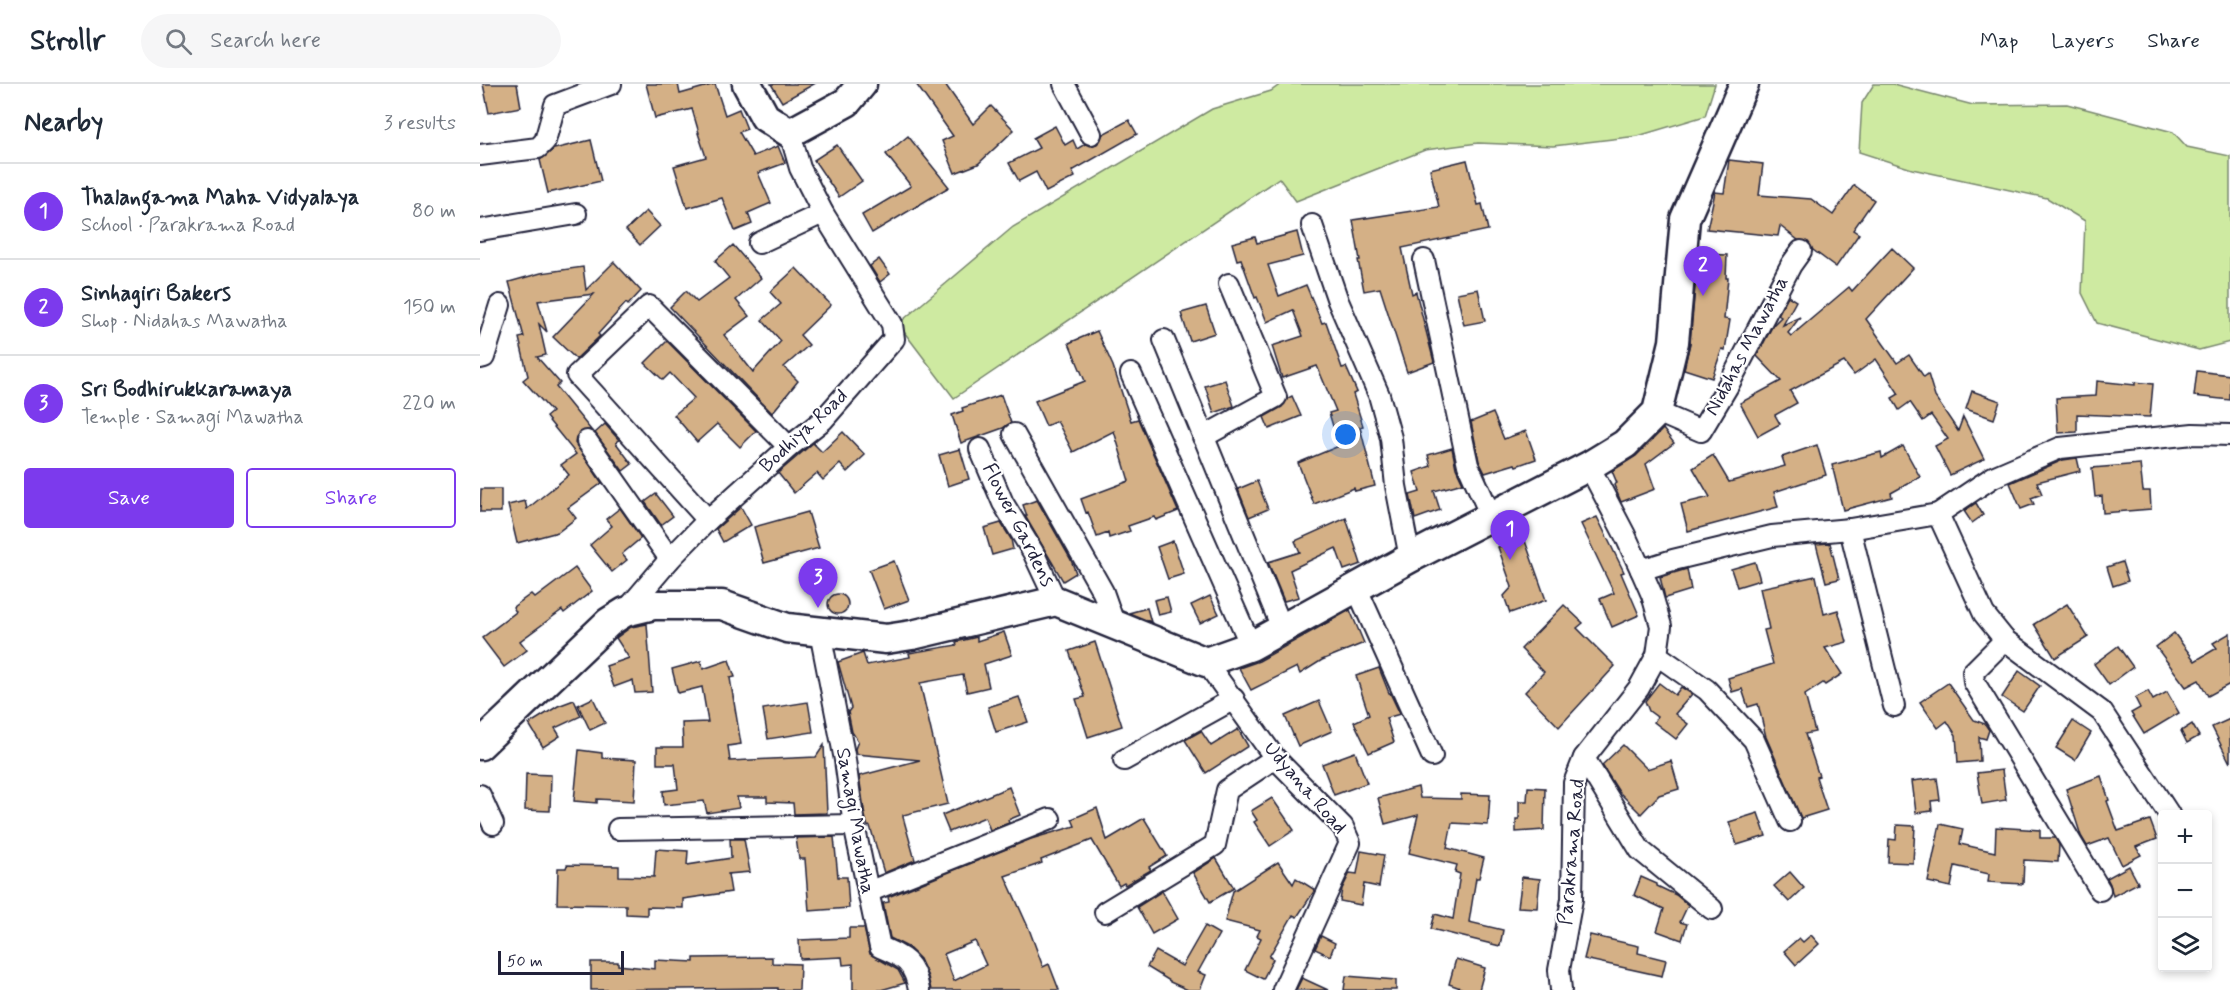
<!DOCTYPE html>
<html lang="en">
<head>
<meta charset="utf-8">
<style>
	:root { --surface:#fff; --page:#f6f6f7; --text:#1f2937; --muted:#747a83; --line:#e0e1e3; --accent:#7c3aed }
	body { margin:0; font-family:Mynerve,sans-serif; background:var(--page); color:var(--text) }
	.controls { position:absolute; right:18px; bottom:18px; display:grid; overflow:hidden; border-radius:6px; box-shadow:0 3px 9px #0003 }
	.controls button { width:54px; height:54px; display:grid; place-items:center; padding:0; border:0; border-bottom:2px solid var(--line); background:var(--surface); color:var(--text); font:30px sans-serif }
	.scale { position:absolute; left:18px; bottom:15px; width:126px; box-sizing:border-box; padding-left:6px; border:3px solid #22223b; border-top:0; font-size:16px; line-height:21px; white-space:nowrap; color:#22223b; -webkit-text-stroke:4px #fff; paint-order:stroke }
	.you { position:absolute; left:866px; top:351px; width:21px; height:21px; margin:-15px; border:4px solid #fff; border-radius:50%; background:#1a73e8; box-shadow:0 0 0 9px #1a73e833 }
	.badge { display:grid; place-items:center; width:39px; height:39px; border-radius:50%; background:var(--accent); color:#fff; font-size:20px; font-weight:700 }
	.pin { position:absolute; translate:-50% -50px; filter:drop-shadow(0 2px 3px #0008) }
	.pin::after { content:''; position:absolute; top:32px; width:21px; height:18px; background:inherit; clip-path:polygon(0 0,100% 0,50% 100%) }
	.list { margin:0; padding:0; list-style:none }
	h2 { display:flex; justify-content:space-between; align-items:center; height:78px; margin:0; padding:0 24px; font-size:26px }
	h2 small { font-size:20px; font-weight:400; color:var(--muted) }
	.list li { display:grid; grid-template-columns:39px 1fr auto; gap:18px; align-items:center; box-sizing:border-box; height:96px; padding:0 24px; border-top:2px solid var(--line) }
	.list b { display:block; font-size:22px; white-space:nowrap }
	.list p { margin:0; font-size:20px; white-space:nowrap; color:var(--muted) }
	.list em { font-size:20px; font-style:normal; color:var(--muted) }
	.actions { display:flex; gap:12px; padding:18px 24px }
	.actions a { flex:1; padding:14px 0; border:2px solid var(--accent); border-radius:6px; text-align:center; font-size:21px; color:var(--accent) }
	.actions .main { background:var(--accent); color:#fff }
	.icon { flex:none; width:33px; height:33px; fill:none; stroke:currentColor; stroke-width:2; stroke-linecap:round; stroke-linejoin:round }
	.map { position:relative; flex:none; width:1750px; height:906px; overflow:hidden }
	header { display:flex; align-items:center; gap:36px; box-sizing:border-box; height:84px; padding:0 30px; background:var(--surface); border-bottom:2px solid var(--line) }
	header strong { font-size:28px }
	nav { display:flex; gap:33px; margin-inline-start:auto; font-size:21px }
	.search { width:420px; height:54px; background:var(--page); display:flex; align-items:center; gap:15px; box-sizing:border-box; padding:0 21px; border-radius:33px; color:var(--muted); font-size:22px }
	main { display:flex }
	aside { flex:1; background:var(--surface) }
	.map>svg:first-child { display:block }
</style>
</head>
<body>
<header>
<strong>Strollr</strong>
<div class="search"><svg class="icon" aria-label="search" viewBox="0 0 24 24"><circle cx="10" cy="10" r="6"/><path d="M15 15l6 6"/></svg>Search here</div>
<nav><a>Map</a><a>Layers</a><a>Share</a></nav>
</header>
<main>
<aside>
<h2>Nearby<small>3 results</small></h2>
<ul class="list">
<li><span class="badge">1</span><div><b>Thalangama Maha Vidyalaya</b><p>School · Parakrama Road</p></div><em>80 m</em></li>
<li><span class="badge">2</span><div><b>Sinhagiri Bakers</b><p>Shop · Nidahas Mawatha</p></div><em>150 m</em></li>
<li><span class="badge">3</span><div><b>Sri Bodhirukkaramaya</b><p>Temple · Samagi Mawatha</p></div><em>220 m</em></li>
</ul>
<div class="actions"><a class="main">Save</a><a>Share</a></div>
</aside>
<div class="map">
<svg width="1750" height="906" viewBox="0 0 1750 906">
	<rect width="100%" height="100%" fill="#fff"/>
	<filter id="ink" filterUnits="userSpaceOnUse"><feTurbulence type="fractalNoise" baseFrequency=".0167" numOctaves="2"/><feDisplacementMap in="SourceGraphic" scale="12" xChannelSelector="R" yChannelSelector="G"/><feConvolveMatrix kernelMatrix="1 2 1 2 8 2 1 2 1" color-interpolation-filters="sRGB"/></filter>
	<g filter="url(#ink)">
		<g fill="#ceeaa1" stroke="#78866e" stroke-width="1.5">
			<polygon points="801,0 1235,0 1225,32 1158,52 1073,62 998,59 945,66 816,117 799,94 474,314 418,240 533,143 732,25 791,7"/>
			<polygon points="1394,0 1413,0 1493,21 1587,20 1693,48 1707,63 1750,72 1750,258 1719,266 1617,239 1602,209 1605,137 1567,114 1432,85 1379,68 1382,19"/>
		</g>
		<g fill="#d4b086" stroke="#22223b" stroke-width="1.5" fill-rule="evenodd">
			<polygon points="3,0 37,0 41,23 9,29"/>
			<polygon points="166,0 198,0 200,10 235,0 245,31 259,25 267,45 259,48 273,72 298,62 305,79 278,89 291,119 268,129 272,140 255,147 242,114 207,124 194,82 226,73 218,49 219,49 212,25 175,34"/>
			<polygon points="291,0 334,0 302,18"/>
			<polygon points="436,0 465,0 493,40 511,22 534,46 498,80 475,89 462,57 473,52"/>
			<polygon points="649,36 657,50 592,87 595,93 566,108 556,88 539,97 529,79 559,64 553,54 575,42 585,61 593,56 597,65 605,60 611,62 617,60 623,50"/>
			<polygon points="428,52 469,103 392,149 382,131 431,102 406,70"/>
			<polygon points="111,56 121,97 68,109 60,76 74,65"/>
			<polygon points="357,61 382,97 359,113 334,76"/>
			<polygon points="987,76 998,121 1002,120 1008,146 922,164 932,210 936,208 954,278 927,288 900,204 884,207 878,176 880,176 873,136 959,123 950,85"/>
			<polygon points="1249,76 1283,80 1279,111 1331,115 1353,131 1374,101 1394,116 1373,146 1379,150 1356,183 1333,166 1328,158 1318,156 1300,142 1298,152 1227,145 1235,108 1244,109"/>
			<polygon points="166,127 180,142 160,161 146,146"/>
			<polygon points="817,148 823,172 788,181 799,212 826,201 842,239 846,238 862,284 866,283 877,308 873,310 883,342 880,343 895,402 875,407 874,404 834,420 818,379 859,362 849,329 856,327 837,282 802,294 792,262 823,252 813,226 787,238 777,213 775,214 761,175 757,176 752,159 775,153 777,159"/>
			<polygon points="253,161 281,194 256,216 269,232 244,251 273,288 301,257 282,236 301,220 290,208 316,184 351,221 320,251 329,261 304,283 318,297 292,329 190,223 206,207 217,218 249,194 235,177"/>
			<polygon points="1412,164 1433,184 1386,235 1417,279 1429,271 1444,293 1448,290 1455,313 1478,347 1483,333 1504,375 1470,391 1455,362 1468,355 1451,331 1443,337 1430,318 1419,326 1412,314 1419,310 1396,275 1374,291 1364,278 1310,307 1317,319 1295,331 1300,340 1278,352 1260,319 1301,297 1277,272 1293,241 1301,233 1298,231 1308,212 1316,217 1303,241 1320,233 1308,249 1311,252 1369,203 1372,207"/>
			<polygon points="1218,170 1247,171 1246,194 1248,194 1244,235 1250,236 1245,266 1242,265 1232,294 1204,285 1210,259"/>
			<polygon points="399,175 410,190 400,198 390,182"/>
			<polygon points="134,178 161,207 148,221 146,219 118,250 120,252 96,275 73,253 114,210 58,217 67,248 59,240 66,271 57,273 80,299 76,303 111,346 100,348 96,353 95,359 122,399 88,424 96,434 78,448 37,459 28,421 45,417 47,425 89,391 81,381 96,370 66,333 72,328 43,296 48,292 39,254 44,253 29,198 61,189 103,183 106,206"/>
			<polygon points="998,205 1005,237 984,241 977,209"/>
			<polygon points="726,222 735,249 710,257 701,229"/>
			<polygon points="617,247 633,282 651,337 658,335 698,427 676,436 674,433 648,442 650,447 629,454 628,449 617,453 608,428 606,429 601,415 649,397 634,347 593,368 577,337 566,342 555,317 605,297 589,259"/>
			<polygon points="187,257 276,347 260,363 237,340 217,358 194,331 214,314 190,289 183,296 165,279"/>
			<polygon points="1717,287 1750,291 1750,316 1714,312"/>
			<polygon points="745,296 754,322 734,329 725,302"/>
			<polygon points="1617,297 1655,301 1655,298 1673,300 1670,333 1597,330 1597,348 1578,349 1576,314 1616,312"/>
			<polygon points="1492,307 1520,317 1514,335 1486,325"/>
			<polygon points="521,311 531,339 523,344 481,359 472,331 483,327 482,324"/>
			<polygon points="812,312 821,332 789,345 784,333 802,323 808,314"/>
			<polygon points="1013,329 1024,355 1046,347 1056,375 1036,382 1035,380 1005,389 999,377 991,338"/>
			<polygon points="125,340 139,356 136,359 152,380 143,387 115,349"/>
			<polygon points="1183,345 1194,359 1166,380 1175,405 1141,418 1134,401 1137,399 1132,387 1156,372"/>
			<polygon points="363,348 385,371 367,388 360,380 343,396 337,389 314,409 298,389 333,359 342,368"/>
			<polygon points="1337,361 1346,391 1294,408 1298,423 1208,447 1201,420 1230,413 1213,384 1233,371 1249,398 1305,382 1302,373"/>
			<polygon points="1423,362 1440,393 1411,409 1412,413 1363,426 1352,381 1401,368 1402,374"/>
			<polygon points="972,364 976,384 983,399 954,407 960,426 935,435 930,411 940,408 934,388 951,382 948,371"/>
			<polygon points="480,365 489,395 468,402 459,371"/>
			<polygon points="1597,374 1600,387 1557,398 1562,410 1551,414 1554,420 1541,425 1530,399 1583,376"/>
			<polygon points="1660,380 1663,407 1670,407 1671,425 1623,429 1622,412 1615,413 1612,384"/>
			<polygon points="777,397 788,425 769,433 758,405"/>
			<polygon points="1,405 21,405 21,428 0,428"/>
			<polygon points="176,410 193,432 181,441 165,418"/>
			<polygon points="557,416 591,476 596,489 583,497 545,432 547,432 543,421"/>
			<polygon points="1496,419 1503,431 1492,439 1484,427"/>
			<polygon points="261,423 271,441 243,458 236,445"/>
			<polygon points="140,424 161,454 142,470 147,476 132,488 110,461 132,442 126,435"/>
			<polygon points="328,428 339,464 284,479 274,443"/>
			<polygon points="1117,433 1144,488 1141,489 1159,531 1132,543 1120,515 1134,509 1101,440"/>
			<polygon points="866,434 881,480 864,486 856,464 810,486 819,513 804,517 788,478 820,468 815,457"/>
			<polygon points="521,439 531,455 533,465 512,471 504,444"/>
			<polygon points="1044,454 1066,516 1030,529 1024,512 1032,503 1018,463"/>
			<polygon points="693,457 704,490 688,495 677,463"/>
			<polygon points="1350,459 1359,495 1346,498 1336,460"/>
			<polygon points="414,477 429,516 404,525 389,486"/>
			<polygon points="1275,478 1280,496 1257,503 1251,485"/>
			<polygon points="1642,478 1648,497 1633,502 1627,483"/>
			<polygon points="95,484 112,507 84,529 82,526 40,557 47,566 24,583 2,554 36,528 33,523 51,510 55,514"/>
			<polygon points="1207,485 1211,506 1185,514 1180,493"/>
			<polygon points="1336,492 1344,530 1358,526 1367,558 1345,564 1362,590 1345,601 1343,599 1325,611 1335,648 1325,650 1339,692 1336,693 1347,726 1321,734 1286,653 1278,620 1268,623 1262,605 1252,608 1248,594 1293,580 1284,546 1289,545 1280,504"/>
			<circle cx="358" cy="520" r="10"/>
			<polygon points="730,512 739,530 720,539 711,521"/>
			<polygon points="687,513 691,528 678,531 674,516"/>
			<polygon points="1587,520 1608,553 1575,574 1554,540"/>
			<polygon points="1084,521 1103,539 1097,544 1135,582 1079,643 1045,608 1064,588 1041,565"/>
			<polygon points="667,524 671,538 649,529"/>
			<polygon points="870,526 884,559 842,576 820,590 817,583 771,606 759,584 779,577"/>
			<polygon points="167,540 172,608 155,609 153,596 134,603 126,582 149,574 136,554 151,543"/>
			<polygon points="524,548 532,571 504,580 509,603 487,608 483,591 440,599 468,720 423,731 423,733 435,776 404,789 390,742 388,743 385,732 379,692 440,676 376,670 375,665 378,657 372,648 368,628 371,624 358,578 383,569 387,581 430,573 429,569 477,561 476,558 497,553 497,557"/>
			<polygon points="1694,549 1715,577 1737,564 1733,559 1750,549 1750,600 1728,612 1719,596 1706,603 1676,563"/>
			<polygon points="615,558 642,642 608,653 596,615 605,613 589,567"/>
			<polygon points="1638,562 1653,583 1629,601 1614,580"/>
			<polygon points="249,576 255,593 250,594 261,660 248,662 250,677 336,673 344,661 347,729 314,730 313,719 287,718 287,713 257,713 259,724 227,729 224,717 184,721 183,707 198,705 195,680 177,680 177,663 203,663 202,639 228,638 222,603 198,609 192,585 221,577 223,585"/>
			<polygon points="899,584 909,609 910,609 920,630 906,634 914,658 889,669 874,638 889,631 876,592"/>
			<polygon points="1539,587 1560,602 1543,627 1522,613"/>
			<polygon points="1179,599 1195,611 1201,603 1212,610 1195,630 1208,640 1196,655 1174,638 1177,633 1169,627 1165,617"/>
			<polygon points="1468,599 1494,636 1505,640 1509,646 1506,655 1499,653 1500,677 1478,679 1476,651 1467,637 1458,644 1440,618"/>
			<polygon points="1668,607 1673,616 1687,608 1699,629 1664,650 1651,629 1660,624 1655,614"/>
			<polygon points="539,613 548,638 516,648 508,623"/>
			<polygon points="113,614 125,639 110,646 98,621"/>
			<polygon points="94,616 101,632 75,644 80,652 63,663 49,640 78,622"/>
			<polygon points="839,617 852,647 818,662 805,632"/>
			<polygon points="328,618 333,648 288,655 283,625"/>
			<polygon points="1750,635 1750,679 1732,643"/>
			<polygon points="1593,637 1611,649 1595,676 1576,664"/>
			<polygon points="1712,640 1719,652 1707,659 1701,647"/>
			<polygon points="758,645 768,662 726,689 705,656 721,647 731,662"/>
			<polygon points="1143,661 1167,685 1191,677 1199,705 1179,711 1161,730 1139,708 1122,681"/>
			<polygon points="99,666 122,669 122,674 156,676 154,717 117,715 117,719 94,717"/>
			<polygon points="875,668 887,699 854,711 842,680"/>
			<polygon points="1522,686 1526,716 1502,720 1497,689"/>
			<polygon points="46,690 71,691 70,727 45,726"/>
			<polygon points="1621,692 1629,716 1627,717 1638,747 1670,736 1677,755 1656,763 1661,771 1642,781 1629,754 1607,762 1601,752 1586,705"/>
			<polygon points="1457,694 1460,716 1451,717 1452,727 1436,729 1432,697"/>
			<polygon points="529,703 540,731 528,736 529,739 510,746 505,733 469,748 462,731"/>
			<polygon points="938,703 940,714 981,715 981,710 1010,711 1008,741 972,739 967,764 1004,774 999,794 996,794 989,838 1023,846 1020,862 951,845 955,830 973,835 980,790 975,788 977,781 929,769 938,731 905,740 898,714"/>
			<polygon points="1048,703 1065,704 1064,746 1036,748 1036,735 1039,735 1039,717 1047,717"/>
			<polygon points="792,714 814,746 790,762 774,738 777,736 771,727"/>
			<path d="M 617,724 L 627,756 L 664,734 L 687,772 L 669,783 L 671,786 L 645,801 L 644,799 L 639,802 L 612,756 L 561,776 L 562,779 L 525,792 L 549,845 L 563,883 L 569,880 L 579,906 L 451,906 L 448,893 L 440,875 L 428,863 L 410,854 L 403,819 L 409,818 L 408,813 L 551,755 L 595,742 L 592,735 ZM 495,857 L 506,881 L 474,897 L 464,870 Z"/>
			<polygon points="1278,729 1286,752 1257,761 1249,738"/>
			<polygon points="1460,740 1483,745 1480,760 1515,768 1516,743 1560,746 1560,754 1575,754 1579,761 1578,778 1544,776 1543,800 1508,798 1509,790 1475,782 1471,803 1448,798"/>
			<polygon points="1417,741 1435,742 1433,779 1408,778 1409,755 1416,756"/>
			<polygon points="354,753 358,793 367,793 369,824 329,827 325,775 319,775 316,754"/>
			<polygon points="250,755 264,755 270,788 248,790 251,808 203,815 203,824 167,823 167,831 146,830 146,821 77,820 78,784 86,784 87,781 139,782 139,792 174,793 176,765 208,767 207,781 251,774"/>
			<polygon points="881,767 904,771 899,803 884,800 881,821 860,817 862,805 870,789 877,790"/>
			<polygon points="736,774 754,804 730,818 713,789"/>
			<polygon points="798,778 813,800 816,794 835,806 817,833 813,831 789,873 793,875 783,895 765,886 781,854 777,852 780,846 745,837 753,807"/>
			<polygon points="1649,782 1658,799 1633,812 1630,800 1627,794"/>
			<polygon points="1310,788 1324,804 1309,818 1294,802"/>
			<polygon points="1042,793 1060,795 1057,824 1038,823"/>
			<polygon points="1161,793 1177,800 1177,802 1196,811 1208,821 1200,838 1207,840 1202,856 1177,847 1184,825 1154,811"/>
			<polygon points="682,807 698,835 672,850 657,823"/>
			<polygon points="725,842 739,850 718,888 726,891 720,906 708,906 690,898 690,897 667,883 676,867 702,882"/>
			<polygon points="369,844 384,844 390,870 418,886 425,899 401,906 373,906 373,880 363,881 362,873 320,875 319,856 369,854"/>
			<polygon points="1110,851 1159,862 1158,869 1186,876 1182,892 1104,875"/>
			<polygon points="1331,851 1339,860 1316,881 1304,867 1319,854 1323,858"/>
			<polygon points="841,852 855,859 850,872 835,865"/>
			<polygon points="292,873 292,879 320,880 319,906 298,906 298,904 111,906 111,878 138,878 138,881 175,885 175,876 214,878 214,874"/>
			<polygon points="976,875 1005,884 999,906 986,906 969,900"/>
			<polygon points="866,892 916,896 916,906 864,906"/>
			<polygon points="822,894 848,906 816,906"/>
		</g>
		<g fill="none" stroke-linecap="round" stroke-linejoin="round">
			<defs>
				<g id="street">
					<polyline points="584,0 611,50"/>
					<polyline points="0,71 58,64 65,57 75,21 131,0"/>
					<polyline points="832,141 858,217 899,311 911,354 916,402 930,474"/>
					<polyline points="0,146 96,130"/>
					<polyline points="279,159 343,129"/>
					<polyline points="944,176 988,381 1011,432"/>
					<polyline points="684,256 802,544"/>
					<polyline points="0,274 4,273 20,221"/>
					<polyline points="651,290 771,562"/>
					<polyline points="1177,328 1221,347 1249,300 1311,181 1321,167"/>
					<polyline points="534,350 623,508 635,542"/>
					<polyline points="723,353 796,313 749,200"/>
					<polyline points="107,357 190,475"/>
					<polyline points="500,365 523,419 553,468 576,517"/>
					<polyline points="1458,430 1504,530 1525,556 1622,628 1689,730"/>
					<polyline points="228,436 97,291 169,222 309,363"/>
					<polyline points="1370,445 1414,622"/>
					<polyline points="1161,486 1193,476 1292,452 1370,445 1458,430 1513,393 1580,364 1713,350 1750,351"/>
					<polyline points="877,505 952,672"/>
					<polyline points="145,528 190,475 228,436 309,363 343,336 414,255 412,240 343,129 320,84 310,49"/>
					<path d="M 340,548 L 365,676 L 374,741 L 400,863 C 424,873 434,878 439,906"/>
					<polyline points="1525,556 1493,588 1494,598 1620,806"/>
					<polyline points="1177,571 1227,606 1274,656 1310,737"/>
					<polyline points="726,578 795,674 863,743 870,759 803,906"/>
					<polyline points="1104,674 1160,766 1232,825"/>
					<polyline points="644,676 754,615"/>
					<polyline points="0,711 13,740"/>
					<polyline points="138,745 374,741"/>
					<polyline points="388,808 570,735"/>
					<polyline points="625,828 735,761 747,706 795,674"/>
					<polyline points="1081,906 1079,886 1092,815 1094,699 1104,674 1159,604 1177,571 1181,542 1172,511 1161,486 1145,451 1109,382"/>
				</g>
				<g id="secondary">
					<polyline points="267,0 285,33 310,49 367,18 382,0"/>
					<polyline points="0,661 129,538 145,528 174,521 242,521 307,544 406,555 432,551 576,517 726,578 771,562 930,474 1109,382 1145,360 1177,328 1194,258 1205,135 1264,0"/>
				</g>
			</defs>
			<use href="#street" stroke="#22223b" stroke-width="24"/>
			<use href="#secondary" stroke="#22223b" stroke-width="33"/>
			<use href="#street" stroke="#fff" stroke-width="20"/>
			<use href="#secondary" stroke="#fff" stroke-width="28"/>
		</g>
	</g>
	<g text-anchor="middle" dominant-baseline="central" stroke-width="4.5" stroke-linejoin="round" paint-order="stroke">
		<g font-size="20" fill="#22223b" stroke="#fff">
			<text transform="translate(1267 262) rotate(-62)">Nidahas Mawatha</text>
			<text transform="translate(324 347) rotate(-43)">Bodhiya Road</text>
			<text transform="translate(538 441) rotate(63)">Flower Gardens</text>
			<text transform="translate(825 704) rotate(49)">Udyana Road</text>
			<text transform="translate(375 737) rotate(80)">Samagi Mawatha</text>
			<text transform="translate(1092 768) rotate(-85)">Parakrama Road</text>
		</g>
	</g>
</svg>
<div class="controls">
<button>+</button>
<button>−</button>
<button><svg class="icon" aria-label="layers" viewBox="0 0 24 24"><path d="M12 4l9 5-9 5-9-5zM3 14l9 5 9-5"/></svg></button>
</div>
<div class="scale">50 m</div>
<div class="you"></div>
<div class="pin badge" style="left:1030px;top:476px">1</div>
<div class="pin badge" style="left:1223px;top:212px">2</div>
<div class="pin badge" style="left:338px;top:524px">3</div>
</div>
</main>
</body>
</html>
